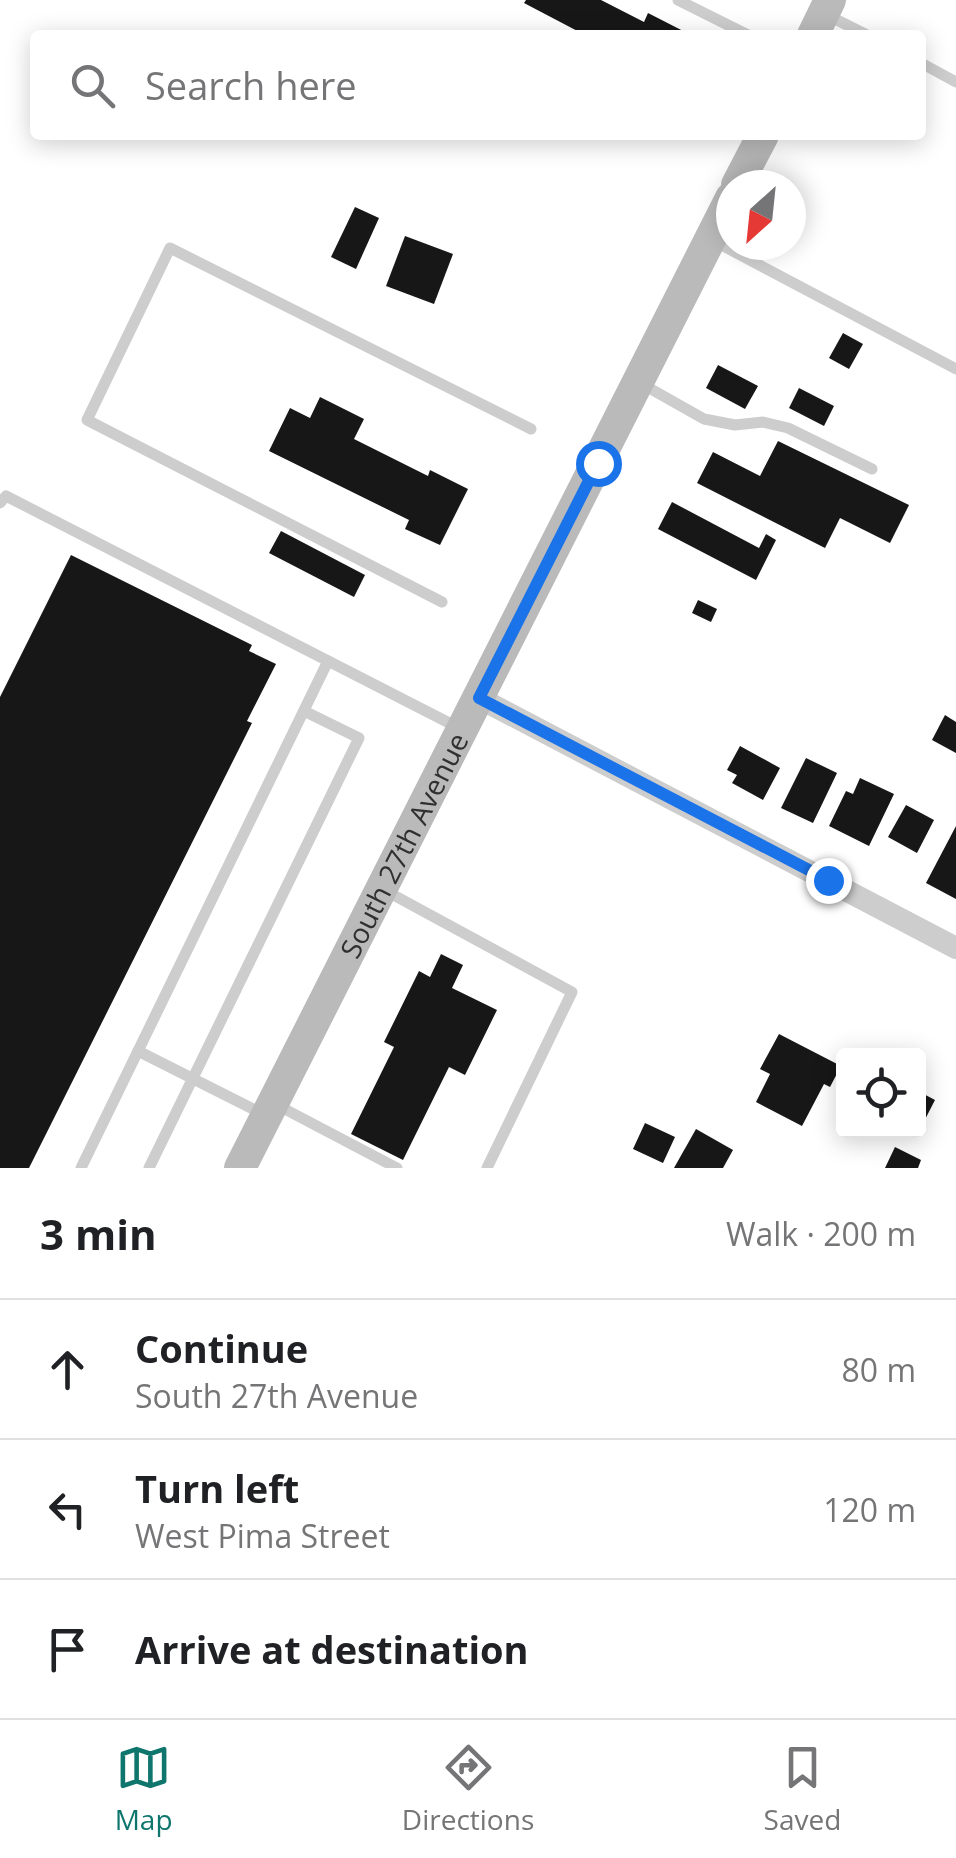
<!DOCTYPE html>
<html lang="en">
<head>
<meta charset="utf-8">
<style>
	:root { --surface:#fff; --page:#f2f2f2; --text:#202124; --muted:#757577; --line:#e0e0e0; --accent:#0f766e }
	body { margin:0; font-family:"Open Sans",sans-serif; background:var(--page); color:var(--text) }
	.controls { position:absolute; right:30px; bottom:30px; display:grid; overflow:hidden; border-radius:10px; box-shadow:0 5px 25px #0003 }
	.controls button { width:90px; height:90px; display:grid; place-items:center; padding:0; border:0; border-bottom:2px solid var(--line); background:var(--surface); color:var(--text); font:50px sans-serif }
	.compass { position:absolute; left:716px; top:170px; width:90px; height:90px; border-radius:50%; background:var(--surface); box-shadow:0 5px 25px #0003; rotate:207deg }
	.stop { position:absolute; width:30px; height:30px; margin:-22px; border:8px solid #1a73e8; border-radius:50%; background:#fff }
	.stop.end { background:#1a73e8; border-color:#fff; box-shadow:0 2px 10px #0008 }
	.list { margin:0; padding:0; list-style:none }
	h2 { display:flex; justify-content:space-between; align-items:center; height:130px; margin:0; padding:0 40px; font-size:42px }
	h2 small { font-size:32px; font-weight:400; color:var(--muted) }
	.list li { display:grid; grid-template-columns:65px 1fr auto; gap:30px; align-items:center; box-sizing:border-box; height:140px; padding:0 40px; border-top:2px solid var(--line) }
	.list b { display:block; font-size:38px; white-space:nowrap }
	.list p { margin:0; font-size:32px; white-space:nowrap; color:var(--muted) }
	.list em { font-size:32px; font-style:normal; color:var(--muted) }
	.icon { flex:none; width:55px; height:55px; fill:none; stroke:currentColor; stroke-width:2; stroke-linecap:round; stroke-linejoin:round }
	.map { position:relative; flex:none; width:956px; height:1168px; overflow:hidden }
	.search { position:absolute; background:var(--surface); box-shadow:0 5px 25px #0003; left:30px; right:30px; top:30px; height:110px; display:flex; align-items:center; gap:25px; box-sizing:border-box; padding:0 35px; border-radius:10px; color:var(--muted); font-size:38px }
	.sheet { height:550px; background:var(--surface) }
	nav { display:flex; justify-content:space-around; align-items:center; box-sizing:border-box; height:140px; border-top:2px solid var(--line); background:var(--surface); font-size:28px; color:var(--muted) }
	nav a { display:grid; justify-items:center; gap:5px }
	nav .on { color:var(--accent) }
	.map>svg:first-child { display:block }
</style>
</head>
<body>
<div class="map">
<svg width="956" height="1168" viewBox="0 0 956 1168">
	<rect width="100%" height="100%" fill="#fff"/>
	<g fill="#171717">
		<polygon points="526,0 601,0 644,22 648,13 691,35 585,35 524,3"/>
		<polygon points="355,207 379,218 356,269 331,257"/>
		<polygon points="405,236 453,254 434,304 386,286"/>
		<polygon points="843,333 863,344 849,369 829,358"/>
		<polygon points="718,365 758,386 745,409 706,388"/>
		<polygon points="799,388 834,406 824,426 789,408"/>
		<polygon points="320,397 364,419 354,439 428,476 430,470 468,489 440,545 405,529 409,520 269,451 290,408 310,418"/>
		<polygon points="778,441 909,505 890,543 840,518 825,548 697,483 713,452 760,476"/>
		<polygon points="672,502 759,548 766,534 776,540 756,580 658,529"/>
		<polygon points="281,531 365,575 354,597 269,553"/>
		<polygon points="71,555 252,645 249,651 276,664 247,721 252,723 29,1168 0,1168 0,697"/>
		<polygon points="698,600 717,609 711,622 692,613"/>
		<polygon points="945,715 956,722 956,753 932,740"/>
		<polygon points="740,746 780,768 763,800 732,783 737,775 727,770"/>
		<polygon points="806,758 837,773 813,823 781,808"/>
		<polygon points="860,778 894,794 869,846 829,826 846,791 853,794"/>
		<polygon points="906,805 934,820 917,853 888,837"/>
		<polygon points="956,826 956,899 926,883"/>
		<polygon points="441,954 463,965 452,988 497,1010 465,1075 449,1067 403,1160 351,1134 394,1047 384,1042 419,971 430,977"/>
		<polygon points="779,1034 841,1066 830,1087 824,1084 802,1126 756,1102 770,1074 760,1069"/>
		<polygon points="918,1091 935,1100 916,1137 903,1130 918,1130"/>
		<polygon points="645,1123 675,1137 663,1163 633,1149"/>
		<polygon points="696,1129 733,1150 723,1168 674,1168"/>
		<polygon points="895,1147 921,1160 918,1168 885,1168"/>
	</g>
	<g fill="none" stroke-linecap="round" stroke-linejoin="round">
		<g stroke="#cdcdcd" stroke-width="11">
			<polyline points="678,0 748,35"/>
			<polyline points="827,15 867,35"/>
			<polyline points="921,63 956,82"/>
			<polyline points="712,240 956,369"/>
			<polyline points="642,384 704,419 735,425 763,422 788,428 872,469"/>
			<polyline points="0,503 6,496 459,728"/>
			<polyline points="442,602 87,420 170,248 531,429"/>
			<polyline points="386,891 572,992 487,1168"/>
			<polyline points="138,1051 263,1114"/>
			<polyline points="277,1105 397,1168"/>
			<polyline points="81,1168 328,661"/>
			<polyline points="149,1168 359,738 304,711"/>
		</g>
		<polyline stroke="#cdcdcd" stroke-width="22" points="479,698 956,948"/>
		<g stroke="#bababa" stroke-width="32">
			<polyline points="813,35 830,0"/>
			<polyline points="737,185 763,135"/>
			<path id="s1" d="M 240,1168 L 731,198"/>
		</g>
	</g>
	<g fill="none" stroke-linecap="round" stroke-linejoin="round">
		<polyline stroke="#1a73e8" stroke-width="12" points="598,463 479,698 828,880"/>
	</g>
	<g text-anchor="middle" dominant-baseline="central" stroke-width="10" stroke-linejoin="round" paint-order="stroke">
		<g font-size="28" fill="#303030" stroke="#fff">
			<text stroke="none"><textPath href="#s1" startOffset="362">South 27th Avenue</textPath></text>
		</g>
	</g>
</svg>
<div class="controls">
<button><svg class="icon" aria-label="locate" viewBox="0 0 24 24"><circle cx="12" cy="12" r="6"/><path d="M12 2v4M12 18v4M2 12h4M18 12h4"/></svg></button>
</div>
<svg class="compass" viewBox="-18 -18 36 36"><path d="M0-13l5 13h-10z" fill="#e53935"/><path d="M0 13l5-13h-10z" fill="#757577"/></svg>
<div class="stop" style="left:598px;top:463px"></div>
<div class="stop end" style="left:828px;top:880px"></div>
<div class="search"><svg class="icon" aria-label="search" viewBox="0 0 24 24"><circle cx="10" cy="10" r="6"/><path d="M15 15l6 6"/></svg>Search here</div>
</div>
<section class="sheet">
<h2>3 min<small>Walk · 200 m</small></h2>
<ul class="list">
<li><svg class="icon" aria-label="ahead" viewBox="0 0 24 24"><path d="M12 20V5M6 11l6-6 6 6"/></svg><div><b>Continue</b><p>South 27th Avenue</p></div><em>80 m</em></li>
<li><svg class="icon" aria-label="left" viewBox="0 0 24 24"><path d="M17 20v-9H6M10 6l-5 5 5 5"/></svg><div><b>Turn left</b><p>West Pima Street</p></div><em>120 m</em></li>
<li><svg class="icon" aria-label="arrive" viewBox="0 0 24 24"><path d="M6 21V4h12l-3 4 3 4H6"/></svg><div><b>Arrive at destination</b></div></li>
</ul>
</section>
<nav>
<a class="on"><svg class="icon" aria-label="map" viewBox="0 0 24 24"><path d="M3 6l6-2 6 2 6-2v14l-6 2-6-2-6 2zM9 4v14M15 6v14"/></svg>Map</a>
<a><svg class="icon" aria-label="directions" viewBox="0 0 24 24"><path d="M12 3l9 9-9 9-9-9zM9 14v-3h6M13 9l2 2-2 2"/></svg>Directions</a>
<a><svg class="icon" aria-label="saved" viewBox="0 0 24 24"><path d="M7 4h10v16l-5-4-5 4z"/></svg>Saved</a>
</nav>
</body>
</html>
